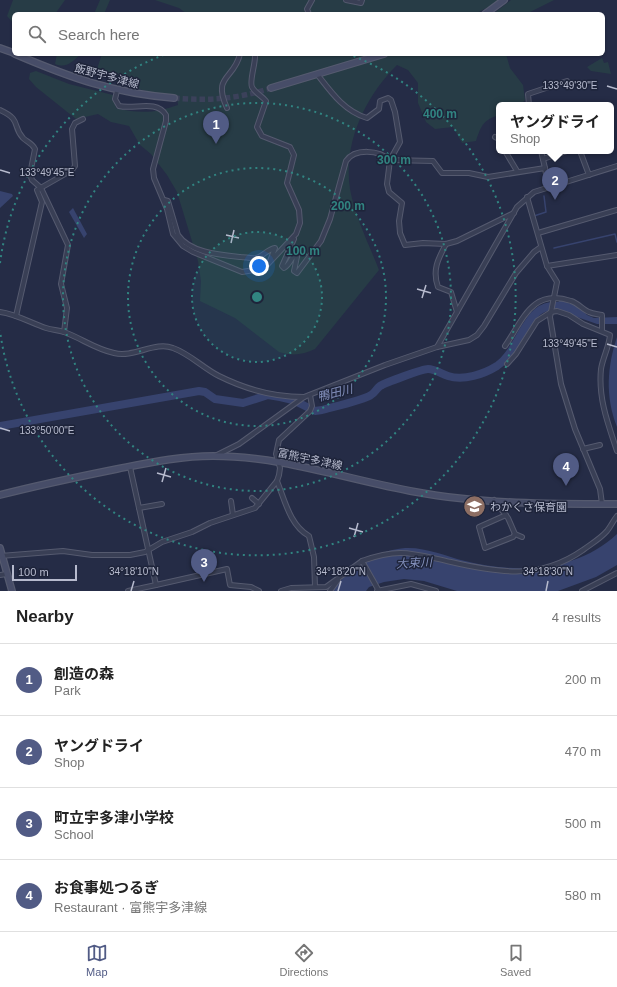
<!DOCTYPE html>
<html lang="en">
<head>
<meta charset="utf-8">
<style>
	:root { --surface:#fff; --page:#f6f6f6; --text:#222; --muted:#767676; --line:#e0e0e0; --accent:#515b85 }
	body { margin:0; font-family:Arial,"Noto Sans JP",sans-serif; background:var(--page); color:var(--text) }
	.scale { position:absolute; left:12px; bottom:10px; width:65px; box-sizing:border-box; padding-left:4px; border:2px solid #b7bbce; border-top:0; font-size:11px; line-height:14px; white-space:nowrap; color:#b7bbce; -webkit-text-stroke:3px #1e243a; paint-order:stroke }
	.you { position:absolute; left:259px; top:266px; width:14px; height:14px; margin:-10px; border:3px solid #fff; border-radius:50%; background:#1a73e8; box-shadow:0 0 0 6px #1a73e833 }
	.badge { display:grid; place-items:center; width:26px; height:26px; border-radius:50%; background:var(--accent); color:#fff; font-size:13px; font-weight:700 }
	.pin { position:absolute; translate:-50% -33px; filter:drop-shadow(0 1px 2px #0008) }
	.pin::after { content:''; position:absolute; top:21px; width:14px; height:12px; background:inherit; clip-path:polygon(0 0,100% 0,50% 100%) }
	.popup { position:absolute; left:496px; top:102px; width:118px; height:52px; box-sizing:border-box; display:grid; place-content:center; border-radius:6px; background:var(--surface); filter:drop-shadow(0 1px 3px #0005); font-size:13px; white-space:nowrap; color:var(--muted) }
	.popup b { font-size:15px; color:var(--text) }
	.popup::after { content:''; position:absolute; left:50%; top:100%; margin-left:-8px; border:8px solid transparent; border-top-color:var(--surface) }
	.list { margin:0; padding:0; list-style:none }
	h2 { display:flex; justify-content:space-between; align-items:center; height:52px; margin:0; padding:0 16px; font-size:17px }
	h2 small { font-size:13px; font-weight:400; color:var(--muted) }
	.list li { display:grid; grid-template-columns:26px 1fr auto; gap:12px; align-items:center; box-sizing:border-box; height:72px; padding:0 16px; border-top:1px solid var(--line) }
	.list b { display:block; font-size:15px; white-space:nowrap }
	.list p { margin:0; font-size:13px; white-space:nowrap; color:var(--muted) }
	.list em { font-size:13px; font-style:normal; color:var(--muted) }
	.icon { flex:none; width:22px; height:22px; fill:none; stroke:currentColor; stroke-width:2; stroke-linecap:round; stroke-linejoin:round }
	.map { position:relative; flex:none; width:617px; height:591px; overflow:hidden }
	.search { position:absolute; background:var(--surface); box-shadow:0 1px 3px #0004; left:12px; right:12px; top:12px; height:44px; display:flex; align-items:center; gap:10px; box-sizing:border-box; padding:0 14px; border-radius:6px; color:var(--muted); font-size:15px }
	.sheet { height:340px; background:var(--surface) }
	nav { display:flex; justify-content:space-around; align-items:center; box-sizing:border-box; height:56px; border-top:1px solid var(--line); background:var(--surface); font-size:11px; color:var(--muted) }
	nav a { display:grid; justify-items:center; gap:2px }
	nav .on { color:var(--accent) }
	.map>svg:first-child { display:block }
</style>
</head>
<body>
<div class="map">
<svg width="617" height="591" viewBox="0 0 617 591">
	<rect width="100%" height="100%" fill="#252c46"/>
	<g fill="#273c46">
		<polygon points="13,0 65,0 55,14 14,14 14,24 7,16"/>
		<polygon points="100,0 110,0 104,14 94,14"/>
		<polygon points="155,0 499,0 492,5 475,14 187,14 179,8"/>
		<polygon points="511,0 554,0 526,14 493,14"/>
		<path d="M 57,54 L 81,54 C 73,61 67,69 55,64 Z"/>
		<path d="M 102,54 L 506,54 L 510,68 L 523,85 L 525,100 L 520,105 L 499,105 L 499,115 C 483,120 481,126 476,141 L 462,143 L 453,127 L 435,129 L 426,122 L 418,103 L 418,83 L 408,70 L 397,65 C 365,97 343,143 350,189 C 355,217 369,244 379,270 L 315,349 C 303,355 292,356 279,352 L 235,318 L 200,301 L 201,281 L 198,261 L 177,192 L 167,175 L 151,154 L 140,145 L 129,126 L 111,122 L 98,114 L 76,119 L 36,87 L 29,79 L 30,73 L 36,71 L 69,84 L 113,95 L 116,108 C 140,114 155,113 178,105 L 177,97 C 153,93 115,86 97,69 Z"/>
		<polygon points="602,58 604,63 608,62 611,74 591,71 587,67"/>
	</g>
	<g fill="#37436e">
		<polygon points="0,191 12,194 13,196 0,208"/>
		<polygon points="73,208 87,234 84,238 69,212"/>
		<polygon points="559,300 578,306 587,315 594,318 617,317 617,324 597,324 557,310"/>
		<path d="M 617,337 L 617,427 C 605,397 607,367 617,337 Z"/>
		<path d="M 617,534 L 617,565 L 596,577 L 558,591 L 457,591 L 424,581 L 404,579 L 384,582 L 369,587 L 366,591 L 331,591 C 351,568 374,551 405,548 C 426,547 445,556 465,561 C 515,574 577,572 617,534 Z"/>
	</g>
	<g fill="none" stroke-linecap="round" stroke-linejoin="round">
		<g stroke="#37436e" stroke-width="1.5">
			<polyline points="534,216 546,212 544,196"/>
			<polyline points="554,248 615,234 617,242"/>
		</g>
		<path stroke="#37436e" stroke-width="8" d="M 0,426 L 199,391 L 205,392 L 215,399 L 243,403 L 268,395 L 280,397 L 293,400 L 315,411 L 322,410 C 333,407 364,400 371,395 C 375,393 376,389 380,386 C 385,383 422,369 428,369 C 435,369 442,374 448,376 C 464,381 484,374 497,366 C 524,348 525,294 568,308"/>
		<path stroke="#3b415a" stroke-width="5.5" stroke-dasharray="5.5 3" stroke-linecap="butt" d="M 174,98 C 208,101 238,99 271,88"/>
		<defs>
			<g id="street">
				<polyline points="346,0 361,3 362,0"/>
				<polyline points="309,14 307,9 312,0"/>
				<path d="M 317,74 C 331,92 344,111 367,118 L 379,109 L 380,101 L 388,98 L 391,100 L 395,112 L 400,142 L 390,160 L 387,184 L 389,192 L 402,203 L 399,221 L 400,233 L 405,245 L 423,243 L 446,244 L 457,241 L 514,213"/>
				<path d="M 117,91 L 115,99 L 119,106 C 134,110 156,99 166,115 L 166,121 L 153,169 L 154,178 L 167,209 L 173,234 L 183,246 L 193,252 L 242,272 L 254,270 L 267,265 L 296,234 L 300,223 L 299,210 L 287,183 L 294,155 L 290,147 L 262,136 L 257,127 L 266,101 C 262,96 255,93 252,87 C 249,81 256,63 255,54"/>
				<polyline points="529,105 528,94 567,81"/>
				<path d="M 227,108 C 212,75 234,80 240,54"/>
				<path d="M 0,110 C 22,120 12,126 23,138 C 27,142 32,143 35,149 L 30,174 L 32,180 L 41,188 L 68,245 L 61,284 L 67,308 L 64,332"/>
				<polyline points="495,137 499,139"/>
				<polyline points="505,151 517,171"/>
				<polyline points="541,151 545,168"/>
				<polyline points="580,151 589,175"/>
				<polyline points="543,159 567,151"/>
				<polyline points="527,197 547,266 557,282 550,317 561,384 575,429 600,489 602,504"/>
				<path d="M 164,200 L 168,201 L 178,235 C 190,253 221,255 241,257 C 245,257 252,259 256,258 C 263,256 268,249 275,248 L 270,261"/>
				<polyline points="538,233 617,210"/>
				<path d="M 294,239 L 282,266 L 284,268 C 291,264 291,256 298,252 L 294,271 L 297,273 L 321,241 L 330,219 L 346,161 C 355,148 379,150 390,160 L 433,161 L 442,173 L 469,173 L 488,177 L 545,168 L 548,187"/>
				<path d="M 446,244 C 438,259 432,270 438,287 L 451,292 L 457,312"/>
				<polyline points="547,266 617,255"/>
				<path d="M 0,312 C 16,314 31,323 46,328 C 52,330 58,330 64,332 C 81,338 95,349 114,353 C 134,358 155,341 173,348 C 190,354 203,368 219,376 C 245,389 276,397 304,397"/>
				<polyline points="16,316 42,202 37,190 72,170 75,166 72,129 75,123 83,119"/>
				<path d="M 505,346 C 523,320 532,288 571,301 C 578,303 583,310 589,312 C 593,314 598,314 602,315 L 602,330"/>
				<polyline points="437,347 517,207 534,192 617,166"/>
				<path d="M 507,364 L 516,354 L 537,321 L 551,312 L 557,311 L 569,315 L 583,324 L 610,335 C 609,347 603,357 601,369 C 598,398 608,424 617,451"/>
				<polyline points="583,449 600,445"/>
				<polyline points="215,456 239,444 304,397 385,365 437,347 469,340 477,335 484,326 516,273 534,252 541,247"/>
				<polyline points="130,467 156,585 227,569 230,585 251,587 259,591"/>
				<path d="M 277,481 C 285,501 290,525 309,536 L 314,557 L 315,587"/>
				<polyline points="252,498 259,504"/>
				<polyline points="494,500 508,518 515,534 522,537"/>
				<polyline points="231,501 233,515"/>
				<polyline points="139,508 162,504"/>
				<polyline points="506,515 479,527 485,548 513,537 515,534"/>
				<polyline points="0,556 63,551 92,555 130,555 145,552 162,542 192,532 210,523 255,508 277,481 279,475 280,468 276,454 279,440 310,411 312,406 310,395"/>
				<path d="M 362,561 C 401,547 413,554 451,562 C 500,573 540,580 583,550 C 591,544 600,539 607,531 C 611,526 613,521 617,516"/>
				<polyline points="0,575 7,574"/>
				<polyline points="128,591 156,585"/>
				<polyline points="281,591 291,588 326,587 362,561 379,591"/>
				<polyline points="330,591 338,580"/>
				<polyline points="377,591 411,584 436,591"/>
				<polyline points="582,591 617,573"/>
			</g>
			<g id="secondary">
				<polyline points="485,14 504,0"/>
				<polyline points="0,48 14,53"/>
				<path d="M 15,54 C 71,78 113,93 174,98"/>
				<polyline points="271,88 384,54"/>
				<path d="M 0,495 C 39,485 77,477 117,469 C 148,463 180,456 213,456 C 282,456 349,480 416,492 C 480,504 553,504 617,504"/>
				<polyline points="0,548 12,591"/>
			</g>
		</defs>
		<use href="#street" stroke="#555a6f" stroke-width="6"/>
		<use href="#secondary" stroke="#555a6f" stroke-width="8"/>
		<use href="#street" stroke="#393f55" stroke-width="4"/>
		<use href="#secondary" stroke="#474d68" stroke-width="5.5"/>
	</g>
	<path fill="none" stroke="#b7bbce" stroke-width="1.5" d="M 607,86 L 617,89M 0,170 L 10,173M 226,235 L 239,238M 231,243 L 234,230M 417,289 L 431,293M 422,298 L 426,285M 607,344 L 617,347M 0,428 L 10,431M 157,473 L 171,477M 162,482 L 166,468M 349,528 L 363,532M 354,537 L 358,523M 131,591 L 134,581M 338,591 L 341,581M 546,591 L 548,581"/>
	<circle cx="257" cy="297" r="65" fill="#318481" fill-opacity=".12"/>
	<g fill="none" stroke="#318481" stroke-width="2" stroke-dasharray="2 4">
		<circle cx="257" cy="297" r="65"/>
		<circle cx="257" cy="297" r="129"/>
		<circle cx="257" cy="297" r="194"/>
		<path d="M0 263A259 259 0 0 1 166 54M348 54A259 259 0 1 1 0 331"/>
	</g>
	<defs>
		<symbol id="school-disc" viewBox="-11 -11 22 22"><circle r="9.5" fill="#8d6e63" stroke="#1e243a"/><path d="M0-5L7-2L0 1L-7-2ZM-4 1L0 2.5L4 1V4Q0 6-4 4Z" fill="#fff"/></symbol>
	</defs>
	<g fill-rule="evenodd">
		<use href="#school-disc" x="462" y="494" width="25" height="25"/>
	</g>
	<g text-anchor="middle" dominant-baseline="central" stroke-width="3" stroke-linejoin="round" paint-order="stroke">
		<g font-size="11" fill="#b7bbce" stroke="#1e243a">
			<text transform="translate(107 76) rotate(15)">飯野宇多津線</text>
			<text transform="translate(310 459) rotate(12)">富熊宇多津線</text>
		</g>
		<g font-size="11" fill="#b7bbce" stroke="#1e243a" text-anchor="start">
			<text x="490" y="507">わかくさ保育園</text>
		</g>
		<g font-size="12" font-style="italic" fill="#8390bc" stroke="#1e243a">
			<text transform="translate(335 393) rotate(-14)">鴨田川</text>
			<text transform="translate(414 563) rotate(-3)">大束川</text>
		</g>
	</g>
	<g font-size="10" text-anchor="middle" fill="#b7bbce" stroke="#1e243a" stroke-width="3" stroke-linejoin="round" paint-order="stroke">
		<text x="570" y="89">133°49'30"E</text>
		<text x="47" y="176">133°49'45"E</text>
		<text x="570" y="347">133°49'45"E</text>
		<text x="47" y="434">133°50'00"E</text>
		<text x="134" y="575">34°18'10"N</text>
		<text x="341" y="575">34°18'20"N</text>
		<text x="548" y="575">34°18'30"N</text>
	</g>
	<circle cx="257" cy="297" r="6" fill="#318481" stroke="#1e243a" stroke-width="2"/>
	<g font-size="12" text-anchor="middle" font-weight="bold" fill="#318481" stroke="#1e243a" stroke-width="3" stroke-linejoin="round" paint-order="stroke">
		<text x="440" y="118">400 m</text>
		<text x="394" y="164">300 m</text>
		<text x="348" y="210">200 m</text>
		<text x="303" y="255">100 m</text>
	</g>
</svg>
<div class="scale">100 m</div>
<div class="you"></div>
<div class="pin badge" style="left:216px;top:144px">1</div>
<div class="pin badge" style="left:555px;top:200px">2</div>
<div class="popup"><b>ヤングドライ</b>Shop</div>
<div class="pin badge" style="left:204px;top:582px">3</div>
<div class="pin badge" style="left:566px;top:486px">4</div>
<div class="search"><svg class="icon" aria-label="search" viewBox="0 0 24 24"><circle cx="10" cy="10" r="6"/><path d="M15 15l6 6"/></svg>Search here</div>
</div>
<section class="sheet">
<h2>Nearby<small>4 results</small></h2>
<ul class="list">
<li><span class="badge">1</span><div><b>創造の森</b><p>Park</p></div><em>200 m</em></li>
<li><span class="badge">2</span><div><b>ヤングドライ</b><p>Shop</p></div><em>470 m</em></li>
<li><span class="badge">3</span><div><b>町立宇多津小学校</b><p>School</p></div><em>500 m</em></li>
<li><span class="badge">4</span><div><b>お食事処つるぎ</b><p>Restaurant · 富熊宇多津線</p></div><em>580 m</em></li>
</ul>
</section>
<nav>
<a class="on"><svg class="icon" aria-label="map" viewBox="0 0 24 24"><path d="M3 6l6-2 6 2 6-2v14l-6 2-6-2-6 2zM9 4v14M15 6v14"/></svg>Map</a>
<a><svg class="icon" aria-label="directions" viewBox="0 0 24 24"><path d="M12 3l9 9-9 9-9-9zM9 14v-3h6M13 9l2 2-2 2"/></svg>Directions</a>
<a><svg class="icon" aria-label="saved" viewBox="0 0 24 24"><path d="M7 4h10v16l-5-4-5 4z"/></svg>Saved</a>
</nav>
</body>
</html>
